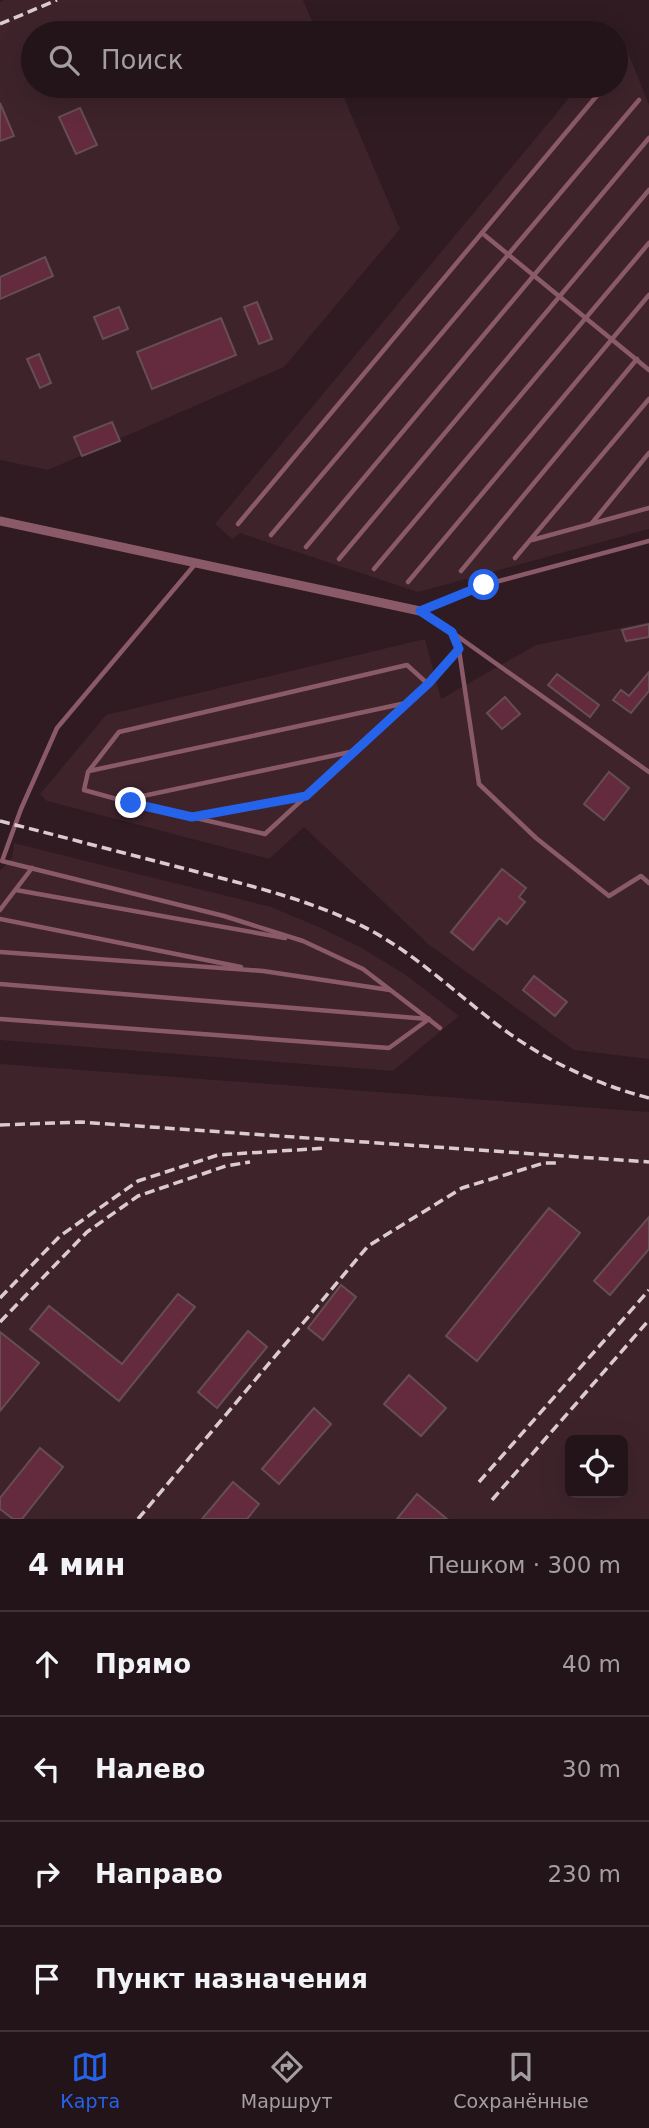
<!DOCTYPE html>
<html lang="ru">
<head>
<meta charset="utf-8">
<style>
	:root { --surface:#231419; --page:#2b1d22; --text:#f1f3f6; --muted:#a39ea2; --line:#403338; --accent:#2563eb }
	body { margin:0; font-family:"DejaVu Sans",sans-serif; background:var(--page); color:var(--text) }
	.controls { position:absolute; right:21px; bottom:21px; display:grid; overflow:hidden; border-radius:10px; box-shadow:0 7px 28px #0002 }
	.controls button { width:63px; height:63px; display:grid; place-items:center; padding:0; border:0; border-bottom:2px solid var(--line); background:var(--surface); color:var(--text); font:35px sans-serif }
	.stop { position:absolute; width:21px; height:21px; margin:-16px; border:5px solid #2563eb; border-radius:50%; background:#fff }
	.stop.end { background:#2563eb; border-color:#fff; box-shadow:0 2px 7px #0008 }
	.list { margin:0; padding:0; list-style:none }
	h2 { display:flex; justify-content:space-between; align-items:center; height:91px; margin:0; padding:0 28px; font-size:30px }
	h2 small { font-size:23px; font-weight:400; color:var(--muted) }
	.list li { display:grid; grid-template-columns:46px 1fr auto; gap:21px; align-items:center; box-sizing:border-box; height:105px; padding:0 28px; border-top:2px solid var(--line) }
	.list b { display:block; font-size:26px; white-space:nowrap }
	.list em { font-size:23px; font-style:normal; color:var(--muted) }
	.icon { flex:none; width:38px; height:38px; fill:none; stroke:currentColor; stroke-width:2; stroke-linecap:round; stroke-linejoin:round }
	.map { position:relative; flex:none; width:649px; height:1519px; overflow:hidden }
	.search { position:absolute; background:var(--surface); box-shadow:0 7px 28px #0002; left:21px; right:21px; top:21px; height:77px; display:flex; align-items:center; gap:18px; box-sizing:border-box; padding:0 24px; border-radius:38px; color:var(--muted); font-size:26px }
	.sheet { height:511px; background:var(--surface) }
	nav { display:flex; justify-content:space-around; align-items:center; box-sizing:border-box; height:98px; border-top:2px solid var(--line); background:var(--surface); font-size:19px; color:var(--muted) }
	nav a { display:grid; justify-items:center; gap:4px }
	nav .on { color:var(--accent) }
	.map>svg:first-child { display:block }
</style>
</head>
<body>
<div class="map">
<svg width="649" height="1519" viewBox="0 0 649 1519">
	<rect width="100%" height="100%" fill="#2f1b21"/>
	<g fill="#3e232b" fill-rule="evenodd">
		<polygon points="4,0 303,0 317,33 33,33 33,86 339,86 400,229 284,367 48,470 0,460 0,2"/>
		<polygon points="621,35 649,105 649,529 418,592 240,533 232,539 215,524 579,86 616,86 616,41"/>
		<polygon points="649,622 649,1059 574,1050 428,944 304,827 269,859 47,801 40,794 106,715 425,639 441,699 536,645"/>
		<polygon points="14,843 271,907 319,927 362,948 406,975 459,1016 393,1071 0,1040 0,871 12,858"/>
		<path d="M 0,1064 L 649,1112 L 649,1519 L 0,1519 ZM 570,1440 L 623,1440 L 623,1493 L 570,1493 Z"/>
	</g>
	<g fill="#642a3e" stroke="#654e54" stroke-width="2">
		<polygon points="0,103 14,136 0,141"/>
		<polygon points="80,108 97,145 76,154 59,117"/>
		<polygon points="45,257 53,276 0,299 0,277"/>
		<polygon points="257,302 272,339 259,344 244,307"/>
		<polygon points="119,307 128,329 103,339 94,317"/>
		<polygon points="221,318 236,355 152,389 137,352"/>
		<polygon points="39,354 51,383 40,388 27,359"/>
		<polygon points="112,422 120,441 82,456 74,437"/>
		<polygon points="649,624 649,637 626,641 622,630"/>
		<polygon points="649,672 649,691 631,713 613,700 621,690 629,696"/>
		<polygon points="557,674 599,705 590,717 548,685"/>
		<polygon points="505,697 520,714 502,729 487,713"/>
		<polygon points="609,772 629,788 604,820 584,804"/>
		<polygon points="502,869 526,888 519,897 525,902 507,924 499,918 473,950 451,932"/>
		<polygon points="534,976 567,1002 555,1016 523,990"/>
		<polygon points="549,1208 580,1233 477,1361 446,1336"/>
		<polygon points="649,1217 649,1249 610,1295 594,1281"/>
		<polygon points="341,1285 356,1297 323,1340 308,1328"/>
		<polygon points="178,1294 195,1307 119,1401 30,1329 49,1306 122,1364"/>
		<polygon points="248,1331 267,1347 217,1408 198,1392"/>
		<polygon points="0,1332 39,1363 0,1411"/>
		<polygon points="409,1375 446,1408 421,1436 384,1404"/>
		<polygon points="314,1408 331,1424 279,1484 262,1469"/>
		<polygon points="40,1448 63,1467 22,1519 13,1519 0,1509 0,1498"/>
		<polygon points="233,1482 259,1504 247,1519 202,1519"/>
		<polygon points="417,1494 447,1519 397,1519"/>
	</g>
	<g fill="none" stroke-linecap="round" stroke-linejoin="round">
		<g stroke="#8b5a68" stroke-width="4.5">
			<polyline points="616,73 624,63"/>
			<polyline points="482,233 649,370"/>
			<polyline points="592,523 649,453"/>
			<polyline points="238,524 605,86"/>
			<polyline points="271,535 639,100"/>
			<polyline points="532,540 649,508"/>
			<polyline points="306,547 649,138"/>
			<polyline points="515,558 649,399"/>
			<polyline points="339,559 649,190"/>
			<polyline points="197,562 57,728 21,809 2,861 224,916 303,941 363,969 440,1028"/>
			<polyline points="374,569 649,243"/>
			<polyline points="461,571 637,359"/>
			<polyline points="408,582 649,295"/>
			<polyline points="420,611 484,585 649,541"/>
			<polyline points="421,611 452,632 459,649 428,684 265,834 131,803 84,790 88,772 119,732 407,665 428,684"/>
			<polyline points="453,633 649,772"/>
			<polyline points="459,650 479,784 536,838 609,896 641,876 649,883"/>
			<polyline points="89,771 406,703"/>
			<polyline points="124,800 355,751"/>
			<polyline points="196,816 305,796"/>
			<polyline points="16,890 285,938"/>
			<polyline points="0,910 32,868"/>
			<polyline points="0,919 241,967"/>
			<polyline points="0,952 263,971 390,990"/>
			<polyline points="0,984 428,1019"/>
			<polyline points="0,1019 389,1048 429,1019"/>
		</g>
		<polyline stroke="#8b5a68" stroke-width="9" points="0,521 420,611"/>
		<g stroke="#dbcbcf" stroke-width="3.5" stroke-dasharray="10 5" stroke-linecap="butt">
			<polyline points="0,24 57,0"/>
			<path d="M 0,821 C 63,837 127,854 190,870 C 247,885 303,898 356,923 C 405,946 443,982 485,1015 C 534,1055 588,1082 649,1098"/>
			<polyline points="0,1125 80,1122 649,1162"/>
			<polyline points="0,1298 60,1236 138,1181 218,1155 326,1148"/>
			<polyline points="0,1322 87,1232 138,1196 226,1166 250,1162"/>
			<polyline points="479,1482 649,1290"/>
			<polyline points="492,1500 649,1320"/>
			<polyline points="138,1519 368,1246 462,1188 544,1163 558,1163"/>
		</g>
	</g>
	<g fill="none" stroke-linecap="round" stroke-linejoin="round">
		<polyline stroke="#2563eb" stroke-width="9" points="131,803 192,817 306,796 428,684 459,649 452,632 420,611 484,585"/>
	</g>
</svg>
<div class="controls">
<button><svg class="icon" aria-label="locate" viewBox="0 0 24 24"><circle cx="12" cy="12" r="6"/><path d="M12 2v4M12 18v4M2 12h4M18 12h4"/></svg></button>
</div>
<div class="stop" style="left:484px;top:585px"></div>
<div class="stop end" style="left:131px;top:803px"></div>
<div class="search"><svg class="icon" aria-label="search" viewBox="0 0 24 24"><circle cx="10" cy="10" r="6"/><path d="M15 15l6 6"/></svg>Поиск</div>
</div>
<section class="sheet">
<h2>4 мин<small>Пешком · 300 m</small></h2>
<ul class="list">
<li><svg class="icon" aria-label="ahead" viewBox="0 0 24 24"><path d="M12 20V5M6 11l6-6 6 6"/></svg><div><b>Прямо</b></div><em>40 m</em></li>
<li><svg class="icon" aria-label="left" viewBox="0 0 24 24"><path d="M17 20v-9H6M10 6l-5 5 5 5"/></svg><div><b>Налево</b></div><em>30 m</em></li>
<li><svg class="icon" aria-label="right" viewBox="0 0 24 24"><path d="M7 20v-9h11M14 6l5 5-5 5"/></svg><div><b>Направо</b></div><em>230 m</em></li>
<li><svg class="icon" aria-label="arrive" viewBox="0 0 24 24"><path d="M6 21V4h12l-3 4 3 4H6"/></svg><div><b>Пункт назначения</b></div></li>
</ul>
</section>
<nav>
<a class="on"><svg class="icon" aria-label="map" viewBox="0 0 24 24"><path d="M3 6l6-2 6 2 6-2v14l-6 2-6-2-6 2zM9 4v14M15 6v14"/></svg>Карта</a>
<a><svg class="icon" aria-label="directions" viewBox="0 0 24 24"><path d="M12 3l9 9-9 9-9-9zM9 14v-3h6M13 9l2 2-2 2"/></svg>Маршрут</a>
<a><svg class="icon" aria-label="saved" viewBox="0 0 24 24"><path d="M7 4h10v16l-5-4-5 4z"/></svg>Сохранённые</a>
</nav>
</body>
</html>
